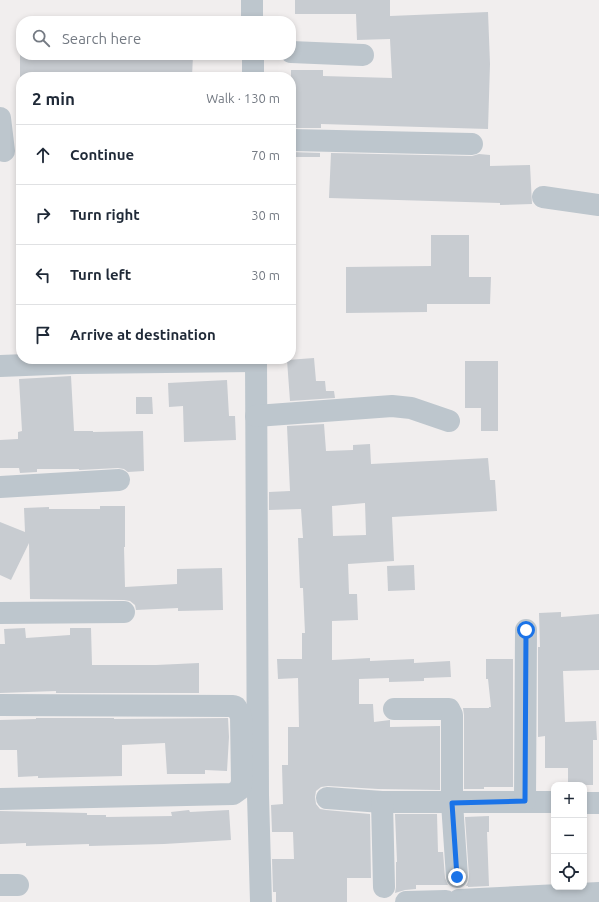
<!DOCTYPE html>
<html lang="en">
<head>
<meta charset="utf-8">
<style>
	:root { --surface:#fff; --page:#f6f6f7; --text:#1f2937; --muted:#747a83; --line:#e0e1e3 }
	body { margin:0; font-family:Ubuntu,sans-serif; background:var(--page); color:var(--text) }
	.controls { position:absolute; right:12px; bottom:12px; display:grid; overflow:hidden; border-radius:8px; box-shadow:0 2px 6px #0003 }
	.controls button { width:36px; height:36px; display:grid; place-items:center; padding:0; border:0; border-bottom:1px solid var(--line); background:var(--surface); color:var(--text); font:20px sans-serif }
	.stop { position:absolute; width:12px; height:12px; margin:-9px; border:3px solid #1a73e8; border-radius:50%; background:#fff }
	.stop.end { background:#1a73e8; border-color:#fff; box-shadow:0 1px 4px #0008 }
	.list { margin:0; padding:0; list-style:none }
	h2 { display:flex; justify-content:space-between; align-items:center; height:52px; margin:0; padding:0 16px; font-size:17px }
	h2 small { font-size:13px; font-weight:400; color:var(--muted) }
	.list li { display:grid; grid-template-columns:26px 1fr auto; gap:12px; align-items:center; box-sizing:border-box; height:60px; padding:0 16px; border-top:1px solid var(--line) }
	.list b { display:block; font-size:15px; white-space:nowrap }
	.list em { font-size:13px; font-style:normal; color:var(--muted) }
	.icon { flex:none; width:22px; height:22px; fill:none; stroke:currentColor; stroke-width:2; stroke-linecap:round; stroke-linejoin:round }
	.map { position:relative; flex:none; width:599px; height:902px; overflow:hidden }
	.search { position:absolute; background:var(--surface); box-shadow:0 2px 6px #0003; left:16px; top:16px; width:280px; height:44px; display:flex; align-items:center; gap:10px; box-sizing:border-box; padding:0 14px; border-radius:16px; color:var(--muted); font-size:15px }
	.panel { position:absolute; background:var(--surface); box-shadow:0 2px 6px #0003; left:16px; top:72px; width:280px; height:292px; border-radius:16px }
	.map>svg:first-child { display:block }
</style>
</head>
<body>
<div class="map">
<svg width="599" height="902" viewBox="0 0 599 902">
	<rect width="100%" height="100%" fill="#f1eeee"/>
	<g fill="#c8ccd1" fill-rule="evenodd">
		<polygon points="295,0 390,0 390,16 488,12 490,64 488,129 321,124 321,128 291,128 291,70 323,70 323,76 392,78 390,39 357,40 356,14 295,14"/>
		<polygon points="20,55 193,55 192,77 20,77"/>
		<polygon points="291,152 320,153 320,157 291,157"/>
		<polygon points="331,153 472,156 479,154 490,155 490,166 530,165 532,204 500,205 500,203 329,198"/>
		<polygon points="431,235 469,235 469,277 491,277 490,304 427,304 427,312 346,313 346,267 431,266"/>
		<polygon points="314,358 316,381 325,381 326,391 334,391 335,398 290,401 287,360"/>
		<polygon points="465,361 498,361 498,431 481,431 481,408 465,408"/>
		<polygon points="71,376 74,431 93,431 93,432 143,431 144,471 128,472 124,469 118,468 79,470 79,469 37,469 37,472 20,473 19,468 0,468 0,440 18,439 18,432 22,431 19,379"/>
		<polygon points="227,380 229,416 235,416 236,440 184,442 183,406 169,407 168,383"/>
		<polygon points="136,397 152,397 153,414 136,414"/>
		<path d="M 324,424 L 326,451 L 353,450 L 353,445 L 370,444 L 371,464 L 488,458 L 490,480 L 495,480 L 497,511 L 392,517 L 394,561 L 348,564 L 349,594 L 357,594 L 358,620 L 332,621 L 332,660 L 370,658 L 370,661 L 414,659 L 414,663 L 450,661 L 451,677 L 424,678 L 424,681 L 389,682 L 389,678 L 359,679 L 359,704 L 373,704 L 374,722 L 390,720 L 390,727 L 440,726 L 440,790 L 378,789 L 328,786 L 321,787 L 316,791 L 315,797 L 316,804 L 320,809 L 326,810 L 370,814 L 371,878 L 347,878 L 347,902 L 276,902 L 276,892 L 273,892 L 272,859 L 294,859 L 293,832 L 272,832 L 271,805 L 283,804 L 282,765 L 288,765 L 288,727 L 299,727 L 298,678 L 278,679 L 277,659 L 302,659 L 302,633 L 305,633 L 303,588 L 300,588 L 298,538 L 303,538 L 301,509 L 269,510 L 269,492 L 290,491 L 287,426 ZM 365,503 L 366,535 L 333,536 L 332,506 Z"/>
		<polygon points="100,506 125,506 125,547 124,547 125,587 177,584 177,569 222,568 223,610 178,611 178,608 136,610 135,605 130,601 124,600 30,599 29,543 11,580 0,575 0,522 25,532 24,508 49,507 49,509 100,509"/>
		<polygon points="414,565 415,590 388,591 387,566"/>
		<polygon points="561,612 561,617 599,614 599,670 563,671 565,722 596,721 597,740 593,740 593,785 568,785 568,768 545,768 545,736 538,737 538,647 540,647 539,613"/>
		<polygon points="25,628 26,638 70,635 70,628 91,628 92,665 156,665 199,663 199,693 56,693 56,691 0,693 0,644 5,644 4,629"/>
		<polygon points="486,659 513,659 513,787 484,787 484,789 464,789 464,715 463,708 489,708 489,707 491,707 488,679 486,679"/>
		<polygon points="36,718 114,718 114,719 228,718 229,737 227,771 205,770 205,774 167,774 165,743 122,745 122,776 38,778 38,776 18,777 17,750 0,750 0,720 36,719"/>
		<polygon points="189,810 190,812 229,810 231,840 164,844 89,846 89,844 26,846 26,843 0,844 0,811 87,813 87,815 106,815 106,817 172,816 171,812"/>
		<polygon points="395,814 437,814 438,852 443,852 445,878 448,885 416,885 416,889 405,890 395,893 396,887 396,862 397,862"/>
		<polygon points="489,816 489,832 487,832 489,886 468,887 468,886 466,886 468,882 469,876 465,817"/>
	</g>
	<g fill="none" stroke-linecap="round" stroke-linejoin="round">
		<g stroke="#bdc6cd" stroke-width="22">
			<polyline points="252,0 252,21"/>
			<polyline points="291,52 363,55"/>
			<polyline points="253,55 253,77"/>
			<polyline points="0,118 4,151"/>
			<polyline points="291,140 472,144"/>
			<polyline points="543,197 599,205"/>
			<polyline points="256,359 258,795 261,902"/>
			<polyline points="0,366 76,363 256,361"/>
			<polyline points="256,416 392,406 411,408 449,421"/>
			<polyline points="0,487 119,480"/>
			<polyline points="0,613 124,612"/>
			<polyline points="0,705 233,706 236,707 241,716 242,782 240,789 233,794 0,799"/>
			<polyline points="394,709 449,709 452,715 452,803 457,877"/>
			<polyline points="327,798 382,802 554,802"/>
			<polyline points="525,801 526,630"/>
			<polyline points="382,802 384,887"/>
			<polyline points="584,803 599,803"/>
			<polyline points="0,885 18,885"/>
			<polyline points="459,900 599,893"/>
			<polyline points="406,902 446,901"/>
		</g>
	</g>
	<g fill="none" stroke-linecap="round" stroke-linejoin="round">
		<polyline stroke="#1a73e8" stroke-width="5" points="457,877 452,803 525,801 526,630"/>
	</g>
</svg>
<div class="controls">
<button>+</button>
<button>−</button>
<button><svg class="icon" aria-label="locate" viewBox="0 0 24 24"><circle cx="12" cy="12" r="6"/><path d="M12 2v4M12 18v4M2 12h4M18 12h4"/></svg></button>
</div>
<div class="stop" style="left:526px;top:630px"></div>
<div class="stop end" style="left:457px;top:877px"></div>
<div class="search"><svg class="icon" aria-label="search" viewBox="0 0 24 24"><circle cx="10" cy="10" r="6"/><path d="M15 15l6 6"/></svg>Search here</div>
<section class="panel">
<h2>2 min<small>Walk · 130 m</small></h2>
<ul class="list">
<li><svg class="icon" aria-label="ahead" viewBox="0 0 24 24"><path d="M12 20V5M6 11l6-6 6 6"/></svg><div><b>Continue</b></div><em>70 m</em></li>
<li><svg class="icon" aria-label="right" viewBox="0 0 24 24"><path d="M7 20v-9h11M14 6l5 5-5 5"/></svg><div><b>Turn right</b></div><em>30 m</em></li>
<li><svg class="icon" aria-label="left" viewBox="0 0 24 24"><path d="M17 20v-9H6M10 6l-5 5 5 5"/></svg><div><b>Turn left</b></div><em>30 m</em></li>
<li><svg class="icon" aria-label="arrive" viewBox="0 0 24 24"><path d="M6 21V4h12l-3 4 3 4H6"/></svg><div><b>Arrive at destination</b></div></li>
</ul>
</section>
</div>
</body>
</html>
